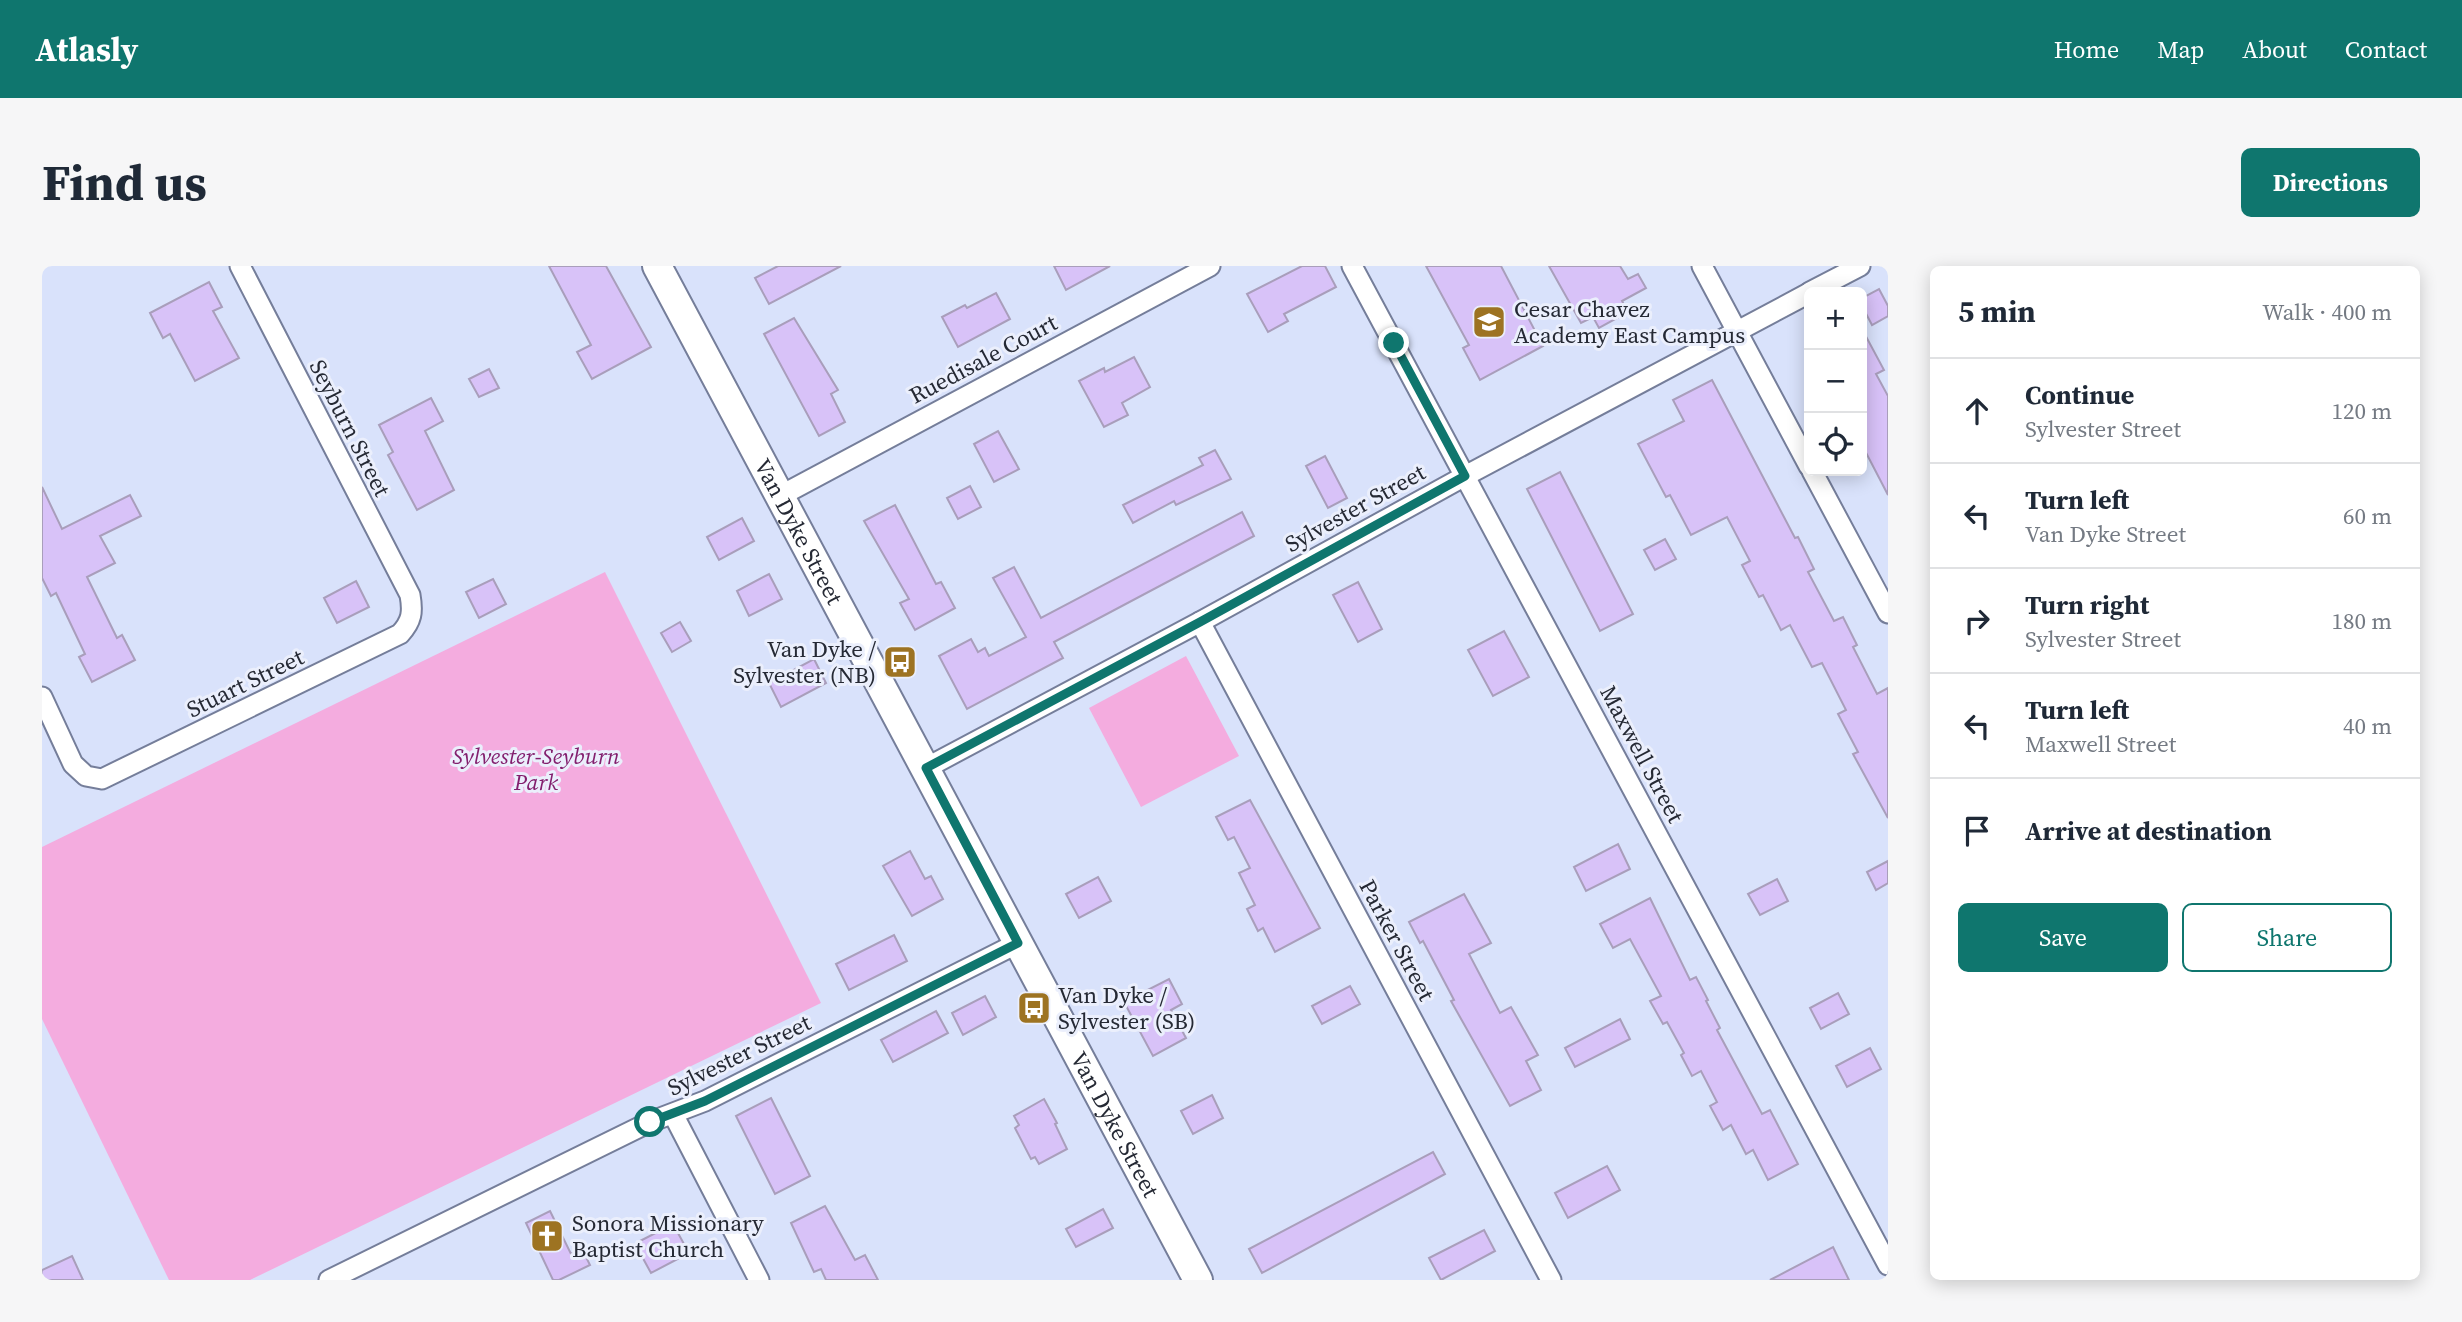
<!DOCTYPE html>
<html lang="en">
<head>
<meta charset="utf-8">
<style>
	:root { --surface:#fff; --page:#f6f6f7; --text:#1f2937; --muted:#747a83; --line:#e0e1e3; --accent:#0f766e }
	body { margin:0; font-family:"Source Serif 4",serif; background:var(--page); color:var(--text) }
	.controls { position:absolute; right:21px; top:21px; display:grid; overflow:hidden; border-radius:10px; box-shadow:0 4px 18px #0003 }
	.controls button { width:63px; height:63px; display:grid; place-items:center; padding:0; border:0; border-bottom:2px solid var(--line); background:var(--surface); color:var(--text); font:35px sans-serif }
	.stop { position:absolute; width:21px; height:21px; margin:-16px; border:5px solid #0f766e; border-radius:50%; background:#fff }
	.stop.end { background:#0f766e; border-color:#fff; box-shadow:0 2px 7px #0008 }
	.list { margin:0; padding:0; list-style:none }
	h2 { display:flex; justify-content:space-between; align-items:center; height:91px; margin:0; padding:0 28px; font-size:30px }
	h2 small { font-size:23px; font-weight:400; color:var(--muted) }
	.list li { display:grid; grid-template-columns:46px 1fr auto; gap:21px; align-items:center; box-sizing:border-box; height:105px; padding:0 28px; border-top:2px solid var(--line) }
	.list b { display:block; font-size:26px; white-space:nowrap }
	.list p { margin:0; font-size:23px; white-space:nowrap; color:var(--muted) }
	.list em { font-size:23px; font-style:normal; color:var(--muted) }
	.actions { display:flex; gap:14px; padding:21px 28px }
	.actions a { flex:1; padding:16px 0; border:2px solid var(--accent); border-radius:10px; text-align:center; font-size:24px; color:var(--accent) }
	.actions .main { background:var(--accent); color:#fff }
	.icon { flex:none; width:38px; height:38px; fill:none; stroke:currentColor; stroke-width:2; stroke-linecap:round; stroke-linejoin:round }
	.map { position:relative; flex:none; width:1846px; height:1014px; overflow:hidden; border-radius:10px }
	header { display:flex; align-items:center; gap:42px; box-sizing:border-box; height:98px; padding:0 35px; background:var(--accent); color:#fff }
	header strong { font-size:33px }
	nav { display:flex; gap:38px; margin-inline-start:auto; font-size:24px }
	.intro { display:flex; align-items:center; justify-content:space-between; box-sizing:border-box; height:168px; padding:0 42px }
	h1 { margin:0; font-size:49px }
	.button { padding:18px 32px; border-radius:10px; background:var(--accent); color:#fff; font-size:24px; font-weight:700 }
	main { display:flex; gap:42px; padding:0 42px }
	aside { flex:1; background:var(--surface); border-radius:10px; box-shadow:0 4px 18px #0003 }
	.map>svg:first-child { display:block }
</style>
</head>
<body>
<header>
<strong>Atlasly</strong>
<nav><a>Home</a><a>Map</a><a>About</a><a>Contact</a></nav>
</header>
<div class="intro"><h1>Find us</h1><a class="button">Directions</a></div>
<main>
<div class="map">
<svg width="1846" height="1014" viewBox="0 0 1846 1014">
	<rect width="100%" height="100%" fill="#d9e2fb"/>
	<g fill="#f4acdf">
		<polygon points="563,306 779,737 208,1014 127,1014 0,753 0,581"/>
		<polygon points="1144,390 1197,490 1099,541 1047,442"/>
	</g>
	<g fill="#d8c2f8" stroke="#a99ebb" stroke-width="2">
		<polygon points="507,0 564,0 609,81 550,113 535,86 549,79"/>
		<polygon points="736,0 799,0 727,38 713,12"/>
		<polygon points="1012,0 1068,0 1024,24"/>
		<polygon points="1260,0 1283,0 1294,21 1242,48 1246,55 1226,66 1205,28"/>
		<polygon points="1384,0 1459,0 1501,80 1438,114 1421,82 1427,79"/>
		<polygon points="1507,0 1578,0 1586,13 1596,8 1604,22 1580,35 1586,46 1557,62 1551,51 1539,57"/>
		<polygon points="167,16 180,41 171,45 197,92 153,115 128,68 121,72 108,47"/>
		<polygon points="1837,23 1846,40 1846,50 1830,59 1820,40 1820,32"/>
		<polygon points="954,27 968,53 916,81 900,51 923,39 925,42"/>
		<polygon points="752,52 796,124 789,128 803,156 777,170 722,68"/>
		<polygon points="1820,63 1842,104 1834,108 1846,130 1846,229 1820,179"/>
		<polygon points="1092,91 1108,121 1080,137 1086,149 1062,161 1037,115 1062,102 1063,106"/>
		<polygon points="447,103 457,122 437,131 427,113"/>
		<polygon points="1670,114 1753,272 1756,271 1772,303 1766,306 1792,355 1801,351 1815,379 1811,381 1835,428 1846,422 1846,552 1811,488 1816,486 1796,448 1804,444 1780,397 1770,401 1748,359 1739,364 1721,329 1717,331 1700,299 1708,295 1685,251 1649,269 1628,229 1624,231 1596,178 1642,155 1631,134"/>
		<polygon points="389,132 401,155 383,165 412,224 375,244 346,189 351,186 337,159"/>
		<polygon points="956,165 977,203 952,216 932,178"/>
		<polygon points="1173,184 1189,213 1134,239 1132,235 1091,257 1081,239 1161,199 1157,192"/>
		<polygon points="1283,190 1305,232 1286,242 1264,200"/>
		<polygon points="1518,206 1591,348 1558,365 1485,223"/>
		<polygon points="928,220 939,241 916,253 905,232"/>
		<polygon points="0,221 20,263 88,229 99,250 58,270 73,297 45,311 75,372 80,369 93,394 50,416 37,391 43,388 14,327 9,330 0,312"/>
		<polygon points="853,239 894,318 899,316 913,342 873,364 858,337 867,333 822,255"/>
		<polygon points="1200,246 1212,270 1012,376 1021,392 925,443 897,390 929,373 936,386 943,382 947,390 984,371 951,312 972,301 999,352"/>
		<polygon points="700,252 712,275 677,294 665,271"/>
		<polygon points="1623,273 1634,293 1613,304 1602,284"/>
		<polygon points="727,308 740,333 707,350 695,325"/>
		<polygon points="451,313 464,338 437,352 424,326"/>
		<polygon points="314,315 327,341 295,357 282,332"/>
		<polygon points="1316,316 1340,363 1316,376 1291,329"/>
		<polygon points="638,356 649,375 630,386 619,367"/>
		<polygon points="1462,365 1487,411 1451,430 1426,384"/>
		<polygon points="772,393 784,417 739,441 727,417"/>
		<polygon points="1208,534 1278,662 1233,686 1221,662 1216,665 1205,643 1213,639 1197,607 1208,602 1192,571 1186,574 1174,551"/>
		<polygon points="1576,578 1588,603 1544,625 1532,601"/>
		<polygon points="868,585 883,613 889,610 901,633 870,650 841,600"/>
		<polygon points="1846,595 1846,617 1834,624 1825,606"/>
		<polygon points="1056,611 1069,635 1037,652 1024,628"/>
		<polygon points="1735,613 1746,635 1718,649 1706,628"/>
		<polygon points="1422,628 1449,677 1427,688 1458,747 1469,741 1496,789 1484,795 1499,824 1468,840 1409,735 1412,734 1381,675 1378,677 1367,656"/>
		<polygon points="1608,632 1648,714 1654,711 1666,734 1664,735 1678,762 1675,764 1720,848 1728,844 1756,898 1726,914 1711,884 1704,888 1689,859 1681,864 1668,840 1675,836 1659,805 1650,810 1639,789 1642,787 1625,756 1621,758 1608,735 1619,730 1588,673 1571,682 1558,658"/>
		<polygon points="852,669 865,695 807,724 794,698"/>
		<polygon points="1127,713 1140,738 1129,744 1144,772 1111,790 1082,736"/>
		<polygon points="1308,720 1318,738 1280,758 1270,740"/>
		<polygon points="1796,727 1807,748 1779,763 1768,742"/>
		<polygon points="943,730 954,751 921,769 910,747"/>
		<polygon points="894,745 906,767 851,796 839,774"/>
		<polygon points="1578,753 1588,773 1533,801 1523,782"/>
		<polygon points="1828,782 1839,803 1805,821 1794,800"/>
		<polygon points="1170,829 1181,852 1151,868 1139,845"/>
		<polygon points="729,832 768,910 733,928 694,850"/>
		<polygon points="1002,833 1015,857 1013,858 1025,883 997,898 993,891 989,893 973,862 977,859 972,850"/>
		<polygon points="1391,886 1403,908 1220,1007 1207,983"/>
		<polygon points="1565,900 1578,924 1526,952 1513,927"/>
		<polygon points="783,940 813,994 823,989 836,1014 784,1014 779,1003 772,1006 749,957"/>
		<polygon points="1061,943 1071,962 1034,981 1024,963"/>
		<polygon points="508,945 529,988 540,983 548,999 517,1014 511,1014 484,957"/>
		<polygon points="631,958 647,987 609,1007 597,985 602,982 598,975"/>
		<polygon points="1442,964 1453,985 1399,1014 1387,992"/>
		<polygon points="1791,981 1807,1014 1728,1014"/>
		<polygon points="30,990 41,1014 0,1014 0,1004"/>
	</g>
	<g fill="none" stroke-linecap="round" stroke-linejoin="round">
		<defs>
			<g id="street">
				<polyline points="1310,0 1846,999"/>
				<polyline points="1660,0 1767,200"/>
				<polyline points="1768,26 1818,0"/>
				<polyline points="1770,205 1846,347"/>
				<polyline points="738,230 1168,0"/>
				<polyline points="1158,356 1509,1014"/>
				<path d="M 0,431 L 31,498 L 44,510 L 60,513 L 358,368 C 370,355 371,346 368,329 L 198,0"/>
				<polyline points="884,502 1158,356 1423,210 1767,27"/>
				<polyline points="631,848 717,1014"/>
				<polyline points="287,1014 608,856 663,835 976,677"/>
			</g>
			<g id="secondary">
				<path id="s1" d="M 615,0 L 1156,1014"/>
			</g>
		</defs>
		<use href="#street" stroke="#757e9a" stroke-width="23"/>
		<use href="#secondary" stroke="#757e9a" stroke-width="32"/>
		<use href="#street" stroke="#fff" stroke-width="19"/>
		<use href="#secondary" stroke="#fff" stroke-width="28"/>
	</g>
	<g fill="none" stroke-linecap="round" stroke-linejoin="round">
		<polyline stroke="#0f766e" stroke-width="9" points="608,856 663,835 976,677 884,502 1158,356 1423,210 1352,77"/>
	</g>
	<defs>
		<symbol id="school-square" viewBox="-11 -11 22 22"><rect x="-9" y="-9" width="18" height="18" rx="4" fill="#9d7322" stroke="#ebeffc"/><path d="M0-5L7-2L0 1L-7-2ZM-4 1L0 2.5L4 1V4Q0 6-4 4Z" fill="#fff"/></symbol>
		<symbol id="bus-square" viewBox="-11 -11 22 22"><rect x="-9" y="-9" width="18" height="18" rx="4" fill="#9d7322" stroke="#ebeffc"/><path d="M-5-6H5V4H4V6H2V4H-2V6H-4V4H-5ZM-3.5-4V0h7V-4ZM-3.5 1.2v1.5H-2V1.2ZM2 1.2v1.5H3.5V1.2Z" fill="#fff"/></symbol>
		<symbol id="church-square" viewBox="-11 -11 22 22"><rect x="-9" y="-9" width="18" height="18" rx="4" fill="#9d7322" stroke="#ebeffc"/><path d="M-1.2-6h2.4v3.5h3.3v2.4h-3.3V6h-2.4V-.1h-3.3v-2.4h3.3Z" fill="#fff"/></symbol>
	</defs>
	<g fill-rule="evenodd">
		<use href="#school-square" x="1428" y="37" width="38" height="38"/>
		<use href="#bus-square" x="839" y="377" width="38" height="38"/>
		<use href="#bus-square" x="973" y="723" width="38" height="38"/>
		<use href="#church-square" x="486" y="951" width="38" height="38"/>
	</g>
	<g text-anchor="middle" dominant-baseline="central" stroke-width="6" stroke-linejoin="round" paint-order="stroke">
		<g font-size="23" fill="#252934" stroke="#ebeffc" text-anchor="start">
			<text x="1472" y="43">Cesar Chavez<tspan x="1472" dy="26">Academy East Campus</tspan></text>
			<text x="834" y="383" text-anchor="end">Van Dyke /<tspan x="834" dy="26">Sylvester (NB)</tspan></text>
			<text x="1016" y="729">Van Dyke /<tspan x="1016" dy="26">Sylvester (SB)</tspan></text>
			<text x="530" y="957">Sonora Missionary<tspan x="530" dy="26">Baptist Church</tspan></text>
		</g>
		<g font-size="23" fill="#252934" stroke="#ebeffc">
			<text transform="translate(941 93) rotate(-28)">Ruedisale Court</text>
			<text transform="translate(308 162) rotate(63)">Seyburn Street</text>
			<text transform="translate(1313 242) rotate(-29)">Sylvester Street</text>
			<text stroke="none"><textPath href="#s1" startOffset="301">Van Dyke Street</textPath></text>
			<text transform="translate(203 417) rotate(-26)">Stuart Street</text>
			<text transform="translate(1600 488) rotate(62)">Maxwell Street</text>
			<text transform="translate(1355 674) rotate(62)">Parker Street</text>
			<text transform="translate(697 789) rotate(-26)">Sylvester Street</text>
			<text stroke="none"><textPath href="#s1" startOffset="973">Van Dyke Street</textPath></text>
		</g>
		<g font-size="23" font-style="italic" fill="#831f6e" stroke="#ebeffc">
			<text x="494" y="490">Sylvester-Seyburn<tspan x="494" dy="26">Park</tspan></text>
		</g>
	</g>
</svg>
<div class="controls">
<button>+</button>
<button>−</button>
<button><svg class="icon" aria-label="locate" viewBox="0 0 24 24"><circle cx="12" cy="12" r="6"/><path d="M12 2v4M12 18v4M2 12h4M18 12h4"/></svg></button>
</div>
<div class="stop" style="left:608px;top:856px"></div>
<div class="stop end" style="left:1352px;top:77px"></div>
</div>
<aside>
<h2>5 min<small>Walk · 400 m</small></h2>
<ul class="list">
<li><svg class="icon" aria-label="ahead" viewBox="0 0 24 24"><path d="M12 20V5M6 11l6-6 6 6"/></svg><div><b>Continue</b><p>Sylvester Street</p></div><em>120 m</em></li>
<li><svg class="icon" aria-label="left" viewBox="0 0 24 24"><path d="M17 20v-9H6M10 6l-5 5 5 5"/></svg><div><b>Turn left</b><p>Van Dyke Street</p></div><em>60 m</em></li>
<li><svg class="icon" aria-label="right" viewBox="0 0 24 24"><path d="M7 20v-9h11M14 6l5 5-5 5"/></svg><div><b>Turn right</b><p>Sylvester Street</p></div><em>180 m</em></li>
<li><svg class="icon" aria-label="left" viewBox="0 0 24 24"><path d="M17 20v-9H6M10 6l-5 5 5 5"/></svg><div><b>Turn left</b><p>Maxwell Street</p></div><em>40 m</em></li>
<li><svg class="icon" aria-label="arrive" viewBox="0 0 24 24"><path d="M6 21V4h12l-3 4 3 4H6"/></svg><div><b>Arrive at destination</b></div></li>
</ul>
<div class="actions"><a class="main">Save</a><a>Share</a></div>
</aside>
</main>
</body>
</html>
